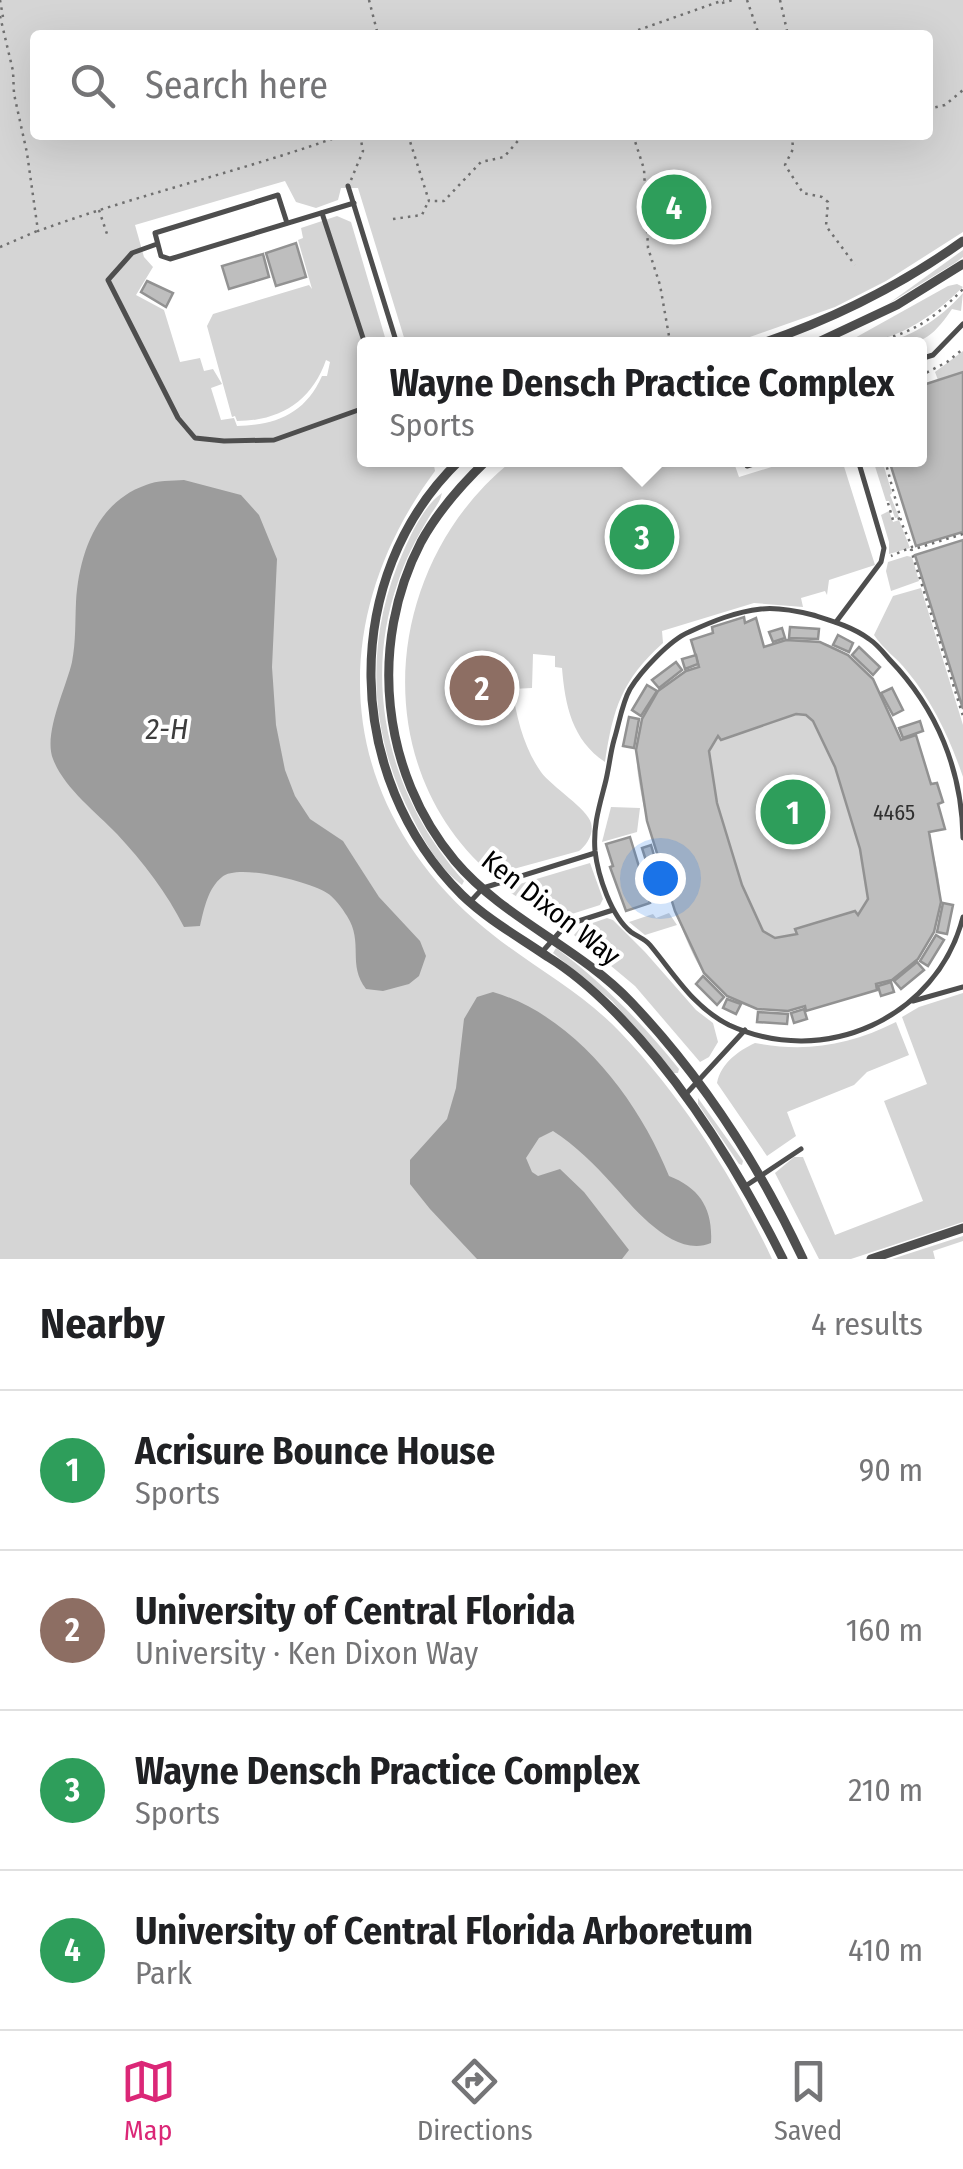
<!DOCTYPE html>
<html lang="en">
<head>
<meta charset="utf-8">
<style>
	:root { --surface:#fff; --page:#f2f2f2; --text:#202124; --muted:#757577; --line:#e0e0e0; --accent:#db2777 }
	body { margin:0; font-family:"Fira Sans Condensed",sans-serif; background:var(--page); color:var(--text) }
	.you { position:absolute; left:660px; top:878px; width:35px; height:35px; margin:-25px; border:8px solid #fff; border-radius:50%; background:#1a73e8; box-shadow:0 0 0 15px #1a73e833 }
	.badge { display:grid; place-items:center; width:65px; height:65px; border-radius:50%; background:var(--accent); color:#fff; font-size:32px; font-weight:700 }
	.pin { position:absolute; translate:-50% -50%; border:5px solid #fff; box-shadow:0 2px 10px #0006 }
	.popup { position:absolute; left:357px; top:337px; width:570px; height:130px; box-sizing:border-box; display:grid; place-content:center; border-radius:10px; background:var(--surface); filter:drop-shadow(0 2px 8px #0005); font-size:32px; white-space:nowrap; color:var(--muted) }
	.popup b { font-size:38px; color:var(--text) }
	.popup::after { content:''; position:absolute; left:50%; top:100%; margin-left:-20px; border:20px solid transparent; border-top-color:var(--surface) }
	.list { margin:0; padding:0; list-style:none }
	h2 { display:flex; justify-content:space-between; align-items:center; height:130px; margin:0; padding:0 40px; font-size:42px }
	h2 small { font-size:32px; font-weight:400; color:var(--muted) }
	.list li { display:grid; grid-template-columns:65px 1fr auto; gap:30px; align-items:center; box-sizing:border-box; height:160px; padding:0 40px; border-top:2px solid var(--line) }
	.list b { display:block; font-size:38px; white-space:nowrap }
	.list p { margin:0; font-size:32px; white-space:nowrap; color:var(--muted) }
	.list em { font-size:32px; font-style:normal; color:var(--muted) }
	.icon { flex:none; width:55px; height:55px; fill:none; stroke:currentColor; stroke-width:2; stroke-linecap:round; stroke-linejoin:round }
	.map { position:relative; flex:none; width:963px; height:1259px; overflow:hidden }
	.search { position:absolute; background:var(--surface); box-shadow:0 10px 40px #0002; left:30px; right:30px; top:30px; height:110px; display:flex; align-items:center; gap:25px; box-sizing:border-box; padding:0 35px; border-radius:10px; color:var(--muted); font-size:38px }
	.sheet { height:770px; background:var(--surface) }
	nav { display:flex; justify-content:space-around; align-items:center; box-sizing:border-box; height:140px; border-top:2px solid var(--line); background:var(--surface); font-size:28px; color:var(--muted) }
	nav a { display:grid; justify-items:center; gap:5px }
	nav .on { color:var(--accent) }
	.map>svg:first-child { display:block }
</style>
</head>
<body>
<div class="map">
<svg width="963" height="1259" viewBox="0 0 963 1259">
	<rect width="100%" height="100%" fill="#fff"/>
	<g fill="#d5d5d5" fill-rule="evenodd">
		<path d="M 0,0 L 963,0 L 963,232 L 886,281 L 835,307 L 730,344 L 406,344 L 358,188 L 341,188 L 338,200 L 316,208 L 296,202 L 285,181 L 135,225 L 144,257 L 153,267 L 136,295 L 164,310 L 180,362 L 200,358 L 204,371 L 213,369 L 222,384 L 211,388 L 221,420 L 234,418 L 237,426 C 276,425 305,414 322,376 L 327,376 L 330,362 L 326,360 C 312,401 280,421 237,421 L 235,416 L 232,417 L 207,326 L 213,314 L 309,285 L 312,289 L 298,240 L 303,238 L 301,228 L 337,216 L 351,222 L 387,344 L 364,344 L 364,460 L 433,460 L 435,471 C 325,619 334,796 475,920 C 521,961 577,987 620,1032 C 682,1097 734,1178 772,1259 L 0,1259 ZM 35,35 L 928,35 L 928,135 L 35,135 Z"/>
		<polygon points="963,250 963,257 955,263 888,304"/>
		<path d="M 957,284 L 963,287 C 930,319 892,345 844,344 L 948,286 Z"/>
		<path d="M 963,293 L 961,311 L 952,309 C 927,346 916,345 874,344 C 909,340 940,319 963,293 Z"/>
		<polygon points="963,351 963,372 938,380 935,372"/>
		<path d="M 513,460 L 733,460 L 739,477 L 794,460 L 842,460 L 875,565 L 829,580 L 827,595 L 825,591 L 801,598 L 803,607 L 754,603 L 662,631 L 663,643 C 622,680 613,708 605,762 C 572,740 565,705 562,668 L 555,667 L 555,656 L 533,654 L 532,688 L 512,689 C 517,719 524,748 541,772 C 552,787 588,809 591,823 C 594,834 587,845 579,851 L 492,875 C 363,764 384,562 513,460 Z"/>
		<polygon points="873,460 882,460 892,493 890,495 899,517 895,518 889,501 886,501"/>
		<path d="M 442,493 C 440,503 433,510 428,519 C 416,539 405,560 398,582 C 361,687 391,800 464,881 L 462,885 C 440,869 424,841 412,817 C 368,733 364,637 404,550 C 413,530 425,505 442,493 Z"/>
		<polygon points="889,511 893,522 899,520 910,548 889,554 889,542 881,515"/>
		<polygon points="907,556 912,557 919,581 891,591 886,571 888,562"/>
		<path d="M 921,588 L 963,725 L 963,777 C 950,739 933,702 907,671 C 897,658 883,649 874,635 L 893,596 Z"/>
		<path d="M 744,617 L 746,622 L 756,618 L 764,646 C 848,622 871,675 901,739 L 916,735 L 931,784 L 937,783 L 943,802 L 938,804 L 945,829 L 929,833 C 933,855 942,881 940,903 C 938,941 911,974 876,984 L 877,990 L 806,1011 L 805,1006 C 779,1014 747,1012 725,994 C 718,988 708,979 703,972 C 678,934 631,790 637,746 C 641,709 663,678 699,667 L 691,640 L 713,633 L 712,627 Z"/>
		<polygon points="611,807 640,808 637,832 602,842"/>
		<polygon points="590,863 603,899 600,905 553,920 511,893 513,886"/>
		<polygon points="669,913 677,925 645,935 629,922 653,914 656,918"/>
		<polygon points="607,918 613,920 645,952 696,1010 713,1023 718,1042 709,1057 700,1062 635,986 574,935 581,927"/>
		<path d="M 556,948 C 603,983 643,1024 679,1069 L 678,1073 L 674,1073 L 612,1001 L 553,953 Z"/>
		<polygon points="963,993 963,1222 851,1259 819,1259 775,1173 794,1157 803,1157 835,1235 923,1201 884,1101 927,1084 902,1017 919,1007"/>
		<path d="M 896,1022 L 909,1055 L 867,1072 L 854,1085 L 787,1112 L 796,1136 L 767,1156 L 717,1083 C 721,1063 738,1051 755,1043 C 806,1053 850,1045 896,1022 Z"/>
		<polygon points="698,1098 743,1161 742,1165 739,1164 698,1104"/>
		<polygon points="963,1236 963,1241 933,1251 935,1259 892,1259"/>
	</g>
	<g fill="#9c9c9c">
		<path d="M 184,480 L 241,495 L 259,515 L 277,559 L 272,667 L 276,725 L 285,770 L 295,796 L 310,819 L 343,841 L 379,897 L 420,941 L 426,956 L 419,976 L 409,984 L 383,991 L 366,989 C 347,964 364,943 347,916 C 342,908 334,897 327,893 C 310,882 238,863 222,877 C 208,888 204,909 200,926 L 184,927 C 167,893 143,862 117,834 C 96,812 64,788 53,759 C 43,734 66,688 72,662 C 76,641 75,623 76,602 C 79,553 97,502 146,485 C 157,480 172,481 184,480 Z"/>
		<path d="M 493,992 C 575,1016 638,1099 669,1176 C 700,1188 713,1209 711,1243 C 674,1259 633,1207 613,1185 C 595,1165 575,1145 553,1131 L 539,1138 L 526,1158 L 532,1172 L 538,1176 L 560,1169 L 584,1192 L 629,1250 L 622,1259 L 477,1259 L 430,1209 L 410,1184 L 410,1160 L 447,1119 L 456,1088 L 464,1019 L 477,997 Z"/>
	</g>
	<g fill="#bebebe" stroke="#929292" stroke-width="2.5" fill-rule="evenodd">
		<polygon points="296,243 306,277 276,286 266,253"/>
		<polygon points="263,254 269,277 229,289 222,266"/>
		<polygon points="147,281 173,293 166,307 141,292"/>
		<polygon points="963,372 963,532 916,546 889,460 920,460 920,386"/>
		<polygon points="963,540 963,709 915,555"/>
		<path d="M 744,617 L 745,623 L 756,618 L 764,647 L 786,640 L 820,642 L 848,655 L 873,679 L 901,740 L 916,735 L 931,784 L 937,783 L 943,802 L 938,804 L 945,829 L 929,832 L 941,902 L 934,932 L 918,959 L 892,980 L 876,984 L 877,990 L 806,1011 L 805,1006 L 788,1011 L 757,1009 L 727,996 L 704,973 L 675,911 L 647,821 L 636,750 L 642,719 L 658,691 L 686,671 L 699,667 L 691,640 L 713,633 L 712,627 ZM 796,714 L 806,715 L 813,721 L 835,767 L 860,849 L 868,899 L 858,915 L 855,911 L 795,929 L 797,934 L 775,938 L 763,931 L 742,885 L 717,803 L 709,751 L 718,736 L 721,740 Z"/>
		<polygon points="790,627 819,629 818,639 789,638"/>
		<polygon points="782,628 785,638 773,642 769,632"/>
		<polygon points="838,635 853,643 849,652 833,645"/>
		<polygon points="859,647 880,667 873,675 852,655"/>
		<polygon points="696,655 698,664 685,669 682,659"/>
		<polygon points="676,662 682,670 659,688 652,680"/>
		<polygon points="647,685 657,691 641,716 632,710"/>
		<polygon points="892,688 903,710 893,715 881,693"/>
		<polygon points="629,717 639,719 634,748 623,746"/>
		<polygon points="920,721 923,731 903,738 899,728"/>
		<polygon points="630,837 650,903 626,911 610,867 613,866 606,844"/>
		<polygon points="651,845 663,886 655,889 642,848"/>
		<polygon points="943,903 953,905 947,934 937,932"/>
		<polygon points="936,935 944,940 928,966 920,961"/>
		<polygon points="917,962 924,970 901,989 894,981"/>
		<polygon points="703,976 724,997 717,1005 696,984"/>
		<polygon points="891,982 894,992 881,996 878,986"/>
		<polygon points="727,999 741,1004 736,1014 723,1008"/>
		<polygon points="804,1009 807,1019 794,1023 791,1013"/>
		<polygon points="758,1012 788,1014 787,1024 757,1022"/>
	</g>
	<g fill="none" stroke-linecap="round" stroke-linejoin="round">
		<g stroke="#707070" stroke-width="2.5" stroke-dasharray="2.5 5" stroke-linecap="butt">
			<polyline points="0,0 3,17"/>
			<polyline points="369,0 378,35"/>
			<polyline points="747,0 759,35"/>
			<polyline points="780,0 788,35"/>
			<polyline points="722,3 733,0"/>
			<path d="M 0,16 L 13,71 L 14,94 L 27,153 L 38,231 C 139,194 243,171 343,135"/>
			<polyline points="624,35 724,0"/>
			<polyline points="928,109 945,105 963,90"/>
			<polyline points="408,135 429,201 444,201 481,162 504,157 523,135"/>
			<polyline points="633,135 644,169 648,248 660,285 669,336"/>
			<polyline points="792,135 793,149 785,165 803,193 822,197 828,202 826,226 855,265"/>
			<polyline points="351,180 363,151 360,135"/>
			<polyline points="99,210 108,237"/>
			<polyline points="393,219 422,215 428,202"/>
			<polyline points="0,247 37,231"/>
			<path d="M 864,344 C 909,335 931,322 963,289"/>
			<polyline points="920,376 947,362 963,349"/>
			<polyline points="885,460 902,524 912,547 891,556"/>
			<polyline points="888,503 893,520 901,518"/>
			<polyline points="963,534 911,550 963,716"/>
		</g>
		<g stroke="#4e4e4e" stroke-width="5">
			<polyline points="348,186 397,344"/>
			<polyline points="322,213 365,344"/>
			<polyline points="287,223 278,195 155,233 161,256 170,259 354,203"/>
			<polyline points="157,244 132,253 108,280 178,418 195,438 224,441 274,440 364,408"/>
			<polyline points="920,359 933,355 963,324"/>
			<polyline points="745,460 747,466 767,460"/>
			<polyline points="836,622 881,562 884,548 858,460"/>
			<path d="M 963,838 C 962,770 937,709 890,660 C 884,653 877,644 869,639 C 853,627 832,621 813,615 C 797,611 778,607 761,609 C 735,612 713,621 689,632 C 670,640 641,671 630,689 C 622,703 619,724 614,740 C 610,754 609,769 605,784 C 599,807 593,826 595,851 C 598,876 611,916 631,932 C 638,937 645,939 650,945 C 675,975 693,1007 729,1025 C 824,1069 937,1018 963,917"/>
			<polyline points="470,902 483,888 595,853"/>
			<polyline points="542,952 566,925 613,910"/>
			<polyline points="913,1001 963,987"/>
			<polyline points="686,1094 745,1030"/>
			<polyline points="744,1187 801,1149"/>
		</g>
		<g stroke="#4e4e4e" stroke-width="9">
			<path d="M 760,344 C 833,319 900,286 963,241"/>
			<polyline points="814,344 897,305 963,264"/>
			<path d="M 460,460 C 338,577 344,778 462,895 C 488,920 519,937 548,957 C 571,971 593,990 613,1010 C 684,1081 738,1169 783,1259"/>
			<path d="M 487,460 C 462,484 438,511 421,542 C 368,644 381,772 455,861 C 504,919 579,947 631,1002 C 703,1078 759,1165 803,1259"/>
			<polyline points="871,1259 963,1228"/>
		</g>
	</g>
	<g text-anchor="middle" dominant-baseline="central" stroke-width="8" stroke-linejoin="round" paint-order="stroke">
		<g font-size="22" fill="#303030">
			<text x="894" y="812">4465</text>
		</g>
		<g font-size="28" fill="#000" stroke="#fff">
			<text transform="translate(551 908) rotate(38)">Ken Dixon Way</text>
		</g>
		<g font-size="30" font-style="italic" fill="#3d3d3d" stroke="#fff">
			<text x="167" y="729">2-H</text>
		</g>
	</g>
</svg>
<div class="you"></div>
<div class="pin badge" style="left:793px;top:812px;background:#2e9e5b">1</div>
<div class="pin badge" style="left:482px;top:688px;background:#8d6e63">2</div>
<div class="pin badge" style="left:642px;top:537px;background:#2e9e5b">3</div>
<div class="popup"><b>Wayne Densch Practice Complex</b>Sports</div>
<div class="pin badge" style="left:674px;top:207px;background:#2e9e5b">4</div>
<div class="search"><svg class="icon" aria-label="search" viewBox="0 0 24 24"><circle cx="10" cy="10" r="6"/><path d="M15 15l6 6"/></svg>Search here</div>
</div>
<section class="sheet">
<h2>Nearby<small>4 results</small></h2>
<ul class="list">
<li><span class="badge" style="background:#2e9e5b">1</span><div><b>Acrisure Bounce House</b><p>Sports</p></div><em>90 m</em></li>
<li><span class="badge" style="background:#8d6e63">2</span><div><b>University of Central Florida</b><p>University · Ken Dixon Way</p></div><em>160 m</em></li>
<li><span class="badge" style="background:#2e9e5b">3</span><div><b>Wayne Densch Practice Complex</b><p>Sports</p></div><em>210 m</em></li>
<li><span class="badge" style="background:#2e9e5b">4</span><div><b>University of Central Florida Arboretum</b><p>Park</p></div><em>410 m</em></li>
</ul>
</section>
<nav>
<a class="on"><svg class="icon" aria-label="map" viewBox="0 0 24 24"><path d="M3 6l6-2 6 2 6-2v14l-6 2-6-2-6 2zM9 4v14M15 6v14"/></svg>Map</a>
<a><svg class="icon" aria-label="directions" viewBox="0 0 24 24"><path d="M12 3l9 9-9 9-9-9zM9 14v-3h6M13 9l2 2-2 2"/></svg>Directions</a>
<a><svg class="icon" aria-label="saved" viewBox="0 0 24 24"><path d="M7 4h10v16l-5-4-5 4z"/></svg>Saved</a>
</nav>
</body>
</html>
